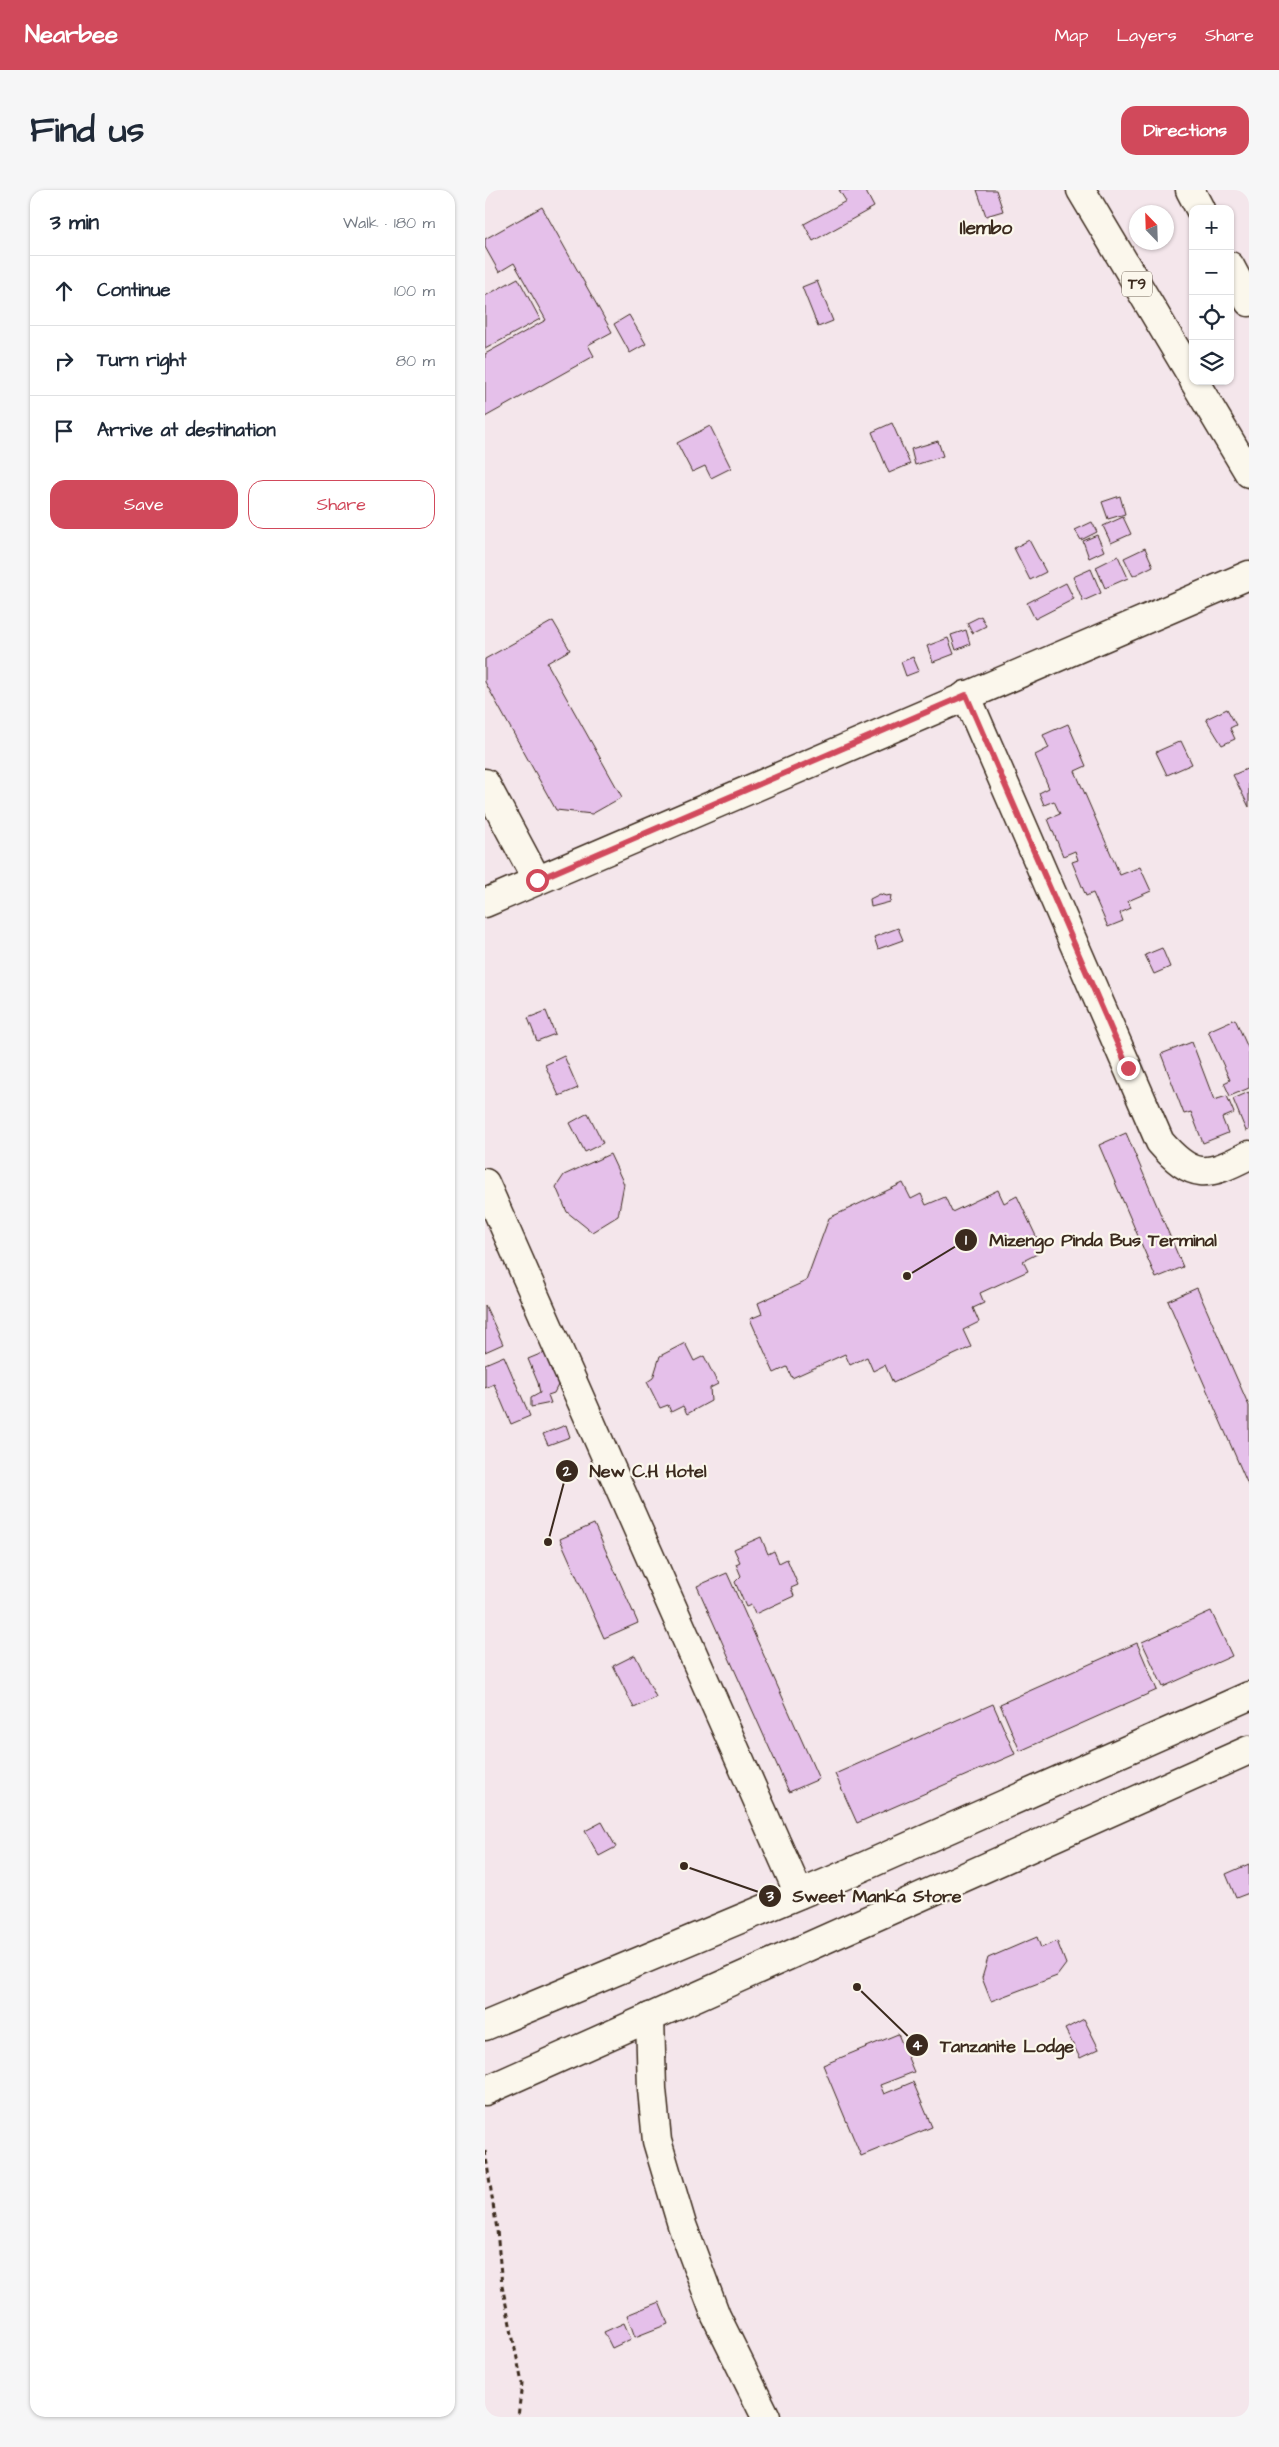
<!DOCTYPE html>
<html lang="en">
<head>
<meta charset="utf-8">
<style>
	:root { --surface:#fff; --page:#f6f6f7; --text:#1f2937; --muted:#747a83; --line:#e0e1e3; --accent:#d1495b }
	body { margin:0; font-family:"Architects Daughter",sans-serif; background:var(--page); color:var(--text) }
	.controls { position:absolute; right:15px; top:15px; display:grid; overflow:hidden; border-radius:10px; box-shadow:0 1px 4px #0004 }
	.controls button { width:45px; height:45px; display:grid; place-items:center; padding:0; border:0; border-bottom:1px solid var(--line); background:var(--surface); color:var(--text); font:25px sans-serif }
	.compass { position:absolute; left:644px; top:15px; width:45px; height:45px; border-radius:50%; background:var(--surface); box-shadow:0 1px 4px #0004; rotate:337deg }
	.stop { position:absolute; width:15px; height:15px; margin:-11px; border:4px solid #d1495b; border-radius:50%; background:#fff }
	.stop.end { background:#d1495b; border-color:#fff; box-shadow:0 1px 5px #0008 }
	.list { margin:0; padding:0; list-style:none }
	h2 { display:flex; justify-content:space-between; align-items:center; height:65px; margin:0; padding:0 20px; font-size:21px }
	h2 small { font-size:16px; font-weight:400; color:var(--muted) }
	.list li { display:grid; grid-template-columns:32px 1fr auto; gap:15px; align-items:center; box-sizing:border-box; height:70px; padding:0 20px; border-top:1px solid var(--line) }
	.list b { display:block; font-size:19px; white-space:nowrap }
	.list em { font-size:16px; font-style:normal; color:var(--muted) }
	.actions { display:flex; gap:10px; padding:15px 20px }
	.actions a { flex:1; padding:11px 0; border:1px solid var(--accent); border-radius:15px; text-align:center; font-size:18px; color:var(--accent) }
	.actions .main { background:var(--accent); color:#fff }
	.icon { flex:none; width:28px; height:28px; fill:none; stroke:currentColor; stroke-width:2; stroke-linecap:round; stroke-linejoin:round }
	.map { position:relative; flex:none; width:764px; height:2227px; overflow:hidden; border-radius:15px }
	header { display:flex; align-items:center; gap:30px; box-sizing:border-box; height:70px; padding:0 25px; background:var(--accent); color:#fff }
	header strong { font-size:24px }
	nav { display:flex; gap:28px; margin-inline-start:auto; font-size:18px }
	.intro { display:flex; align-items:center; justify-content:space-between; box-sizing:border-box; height:120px; padding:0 30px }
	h1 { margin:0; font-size:35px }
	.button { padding:12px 22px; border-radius:15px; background:var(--accent); color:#fff; font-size:18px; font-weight:700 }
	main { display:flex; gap:30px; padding:0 30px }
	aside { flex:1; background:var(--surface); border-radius:15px; box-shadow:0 1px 4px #0004 }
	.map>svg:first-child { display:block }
</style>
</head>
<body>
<header>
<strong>Nearbee</strong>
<nav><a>Map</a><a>Layers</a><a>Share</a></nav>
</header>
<div class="intro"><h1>Find us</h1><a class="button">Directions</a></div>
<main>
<aside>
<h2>3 min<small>Walk · 180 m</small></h2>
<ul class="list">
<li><svg class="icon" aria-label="ahead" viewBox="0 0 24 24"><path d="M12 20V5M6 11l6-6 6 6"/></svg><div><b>Continue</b></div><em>100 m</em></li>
<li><svg class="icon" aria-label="right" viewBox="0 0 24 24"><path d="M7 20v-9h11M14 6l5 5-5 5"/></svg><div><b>Turn right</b></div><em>80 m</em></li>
<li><svg class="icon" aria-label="arrive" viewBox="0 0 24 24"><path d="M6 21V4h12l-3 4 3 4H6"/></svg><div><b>Arrive at destination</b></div></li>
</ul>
<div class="actions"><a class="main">Save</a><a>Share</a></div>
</aside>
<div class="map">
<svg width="764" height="2227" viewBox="0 0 764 2227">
	<rect width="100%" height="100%" fill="#f4e6eb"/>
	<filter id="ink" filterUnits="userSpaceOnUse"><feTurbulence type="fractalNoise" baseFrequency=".02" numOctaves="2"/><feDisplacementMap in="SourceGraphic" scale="10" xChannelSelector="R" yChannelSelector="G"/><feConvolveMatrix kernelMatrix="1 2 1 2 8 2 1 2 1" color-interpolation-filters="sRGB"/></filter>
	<g filter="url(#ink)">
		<g fill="#e5c0ea" stroke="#3b2a1e">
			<polygon points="354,0 380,0 389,17 328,51 319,34 361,11"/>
			<polygon points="492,0 511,0 518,21 501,26"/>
			<polygon points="57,17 127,142 103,155 109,166 0,227 0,164 61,130 29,73 14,82 0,57 0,49"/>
			<polygon points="33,88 55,129 0,159 0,106"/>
			<polygon points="332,91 348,131 333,137 317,97"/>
			<polygon points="144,125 161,154 145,163 129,134"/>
			<polygon points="407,233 425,274 404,283 387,242"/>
			<polygon points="225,236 246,278 226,288 220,276 207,282 192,253"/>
			<polygon points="453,251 458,266 430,275 426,259"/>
			<polygon points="635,306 640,324 623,329 617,312"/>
			<polygon points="638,327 646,344 626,353 618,336"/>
			<polygon points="607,332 612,342 596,350 590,340"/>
			<polygon points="612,345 619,361 604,368 598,351"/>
			<polygon points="544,350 561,382 545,390 529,358"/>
			<polygon points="660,358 668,376 648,386 639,368"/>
			<polygon points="633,366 643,388 620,398 611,377"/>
			<polygon points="606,379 616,403 598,411 588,387"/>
			<polygon points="581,393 589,409 550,429 542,413"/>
			<polygon points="496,426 501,436 487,443 482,433"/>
			<polygon points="68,431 85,460 62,473 137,607 107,624 71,620 0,492 0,469"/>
			<polygon points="481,440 485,454 471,460 466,445"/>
			<polygon points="463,448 469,464 448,472 442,456"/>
			<polygon points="428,467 434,481 421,486 416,472"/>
			<polygon points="742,519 751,535 745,538 750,549 737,555 721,529"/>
			<polygon points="583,534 601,576 590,581 635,685 655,677 666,701 643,711 646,718 635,723 638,731 623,737 608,703 601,706 587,672 593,670 590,661 578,666 563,629 575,624 569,611 559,615 554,603 564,598 550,565 564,558 558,545"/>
			<polygon points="696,551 707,574 682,585 671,562"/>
			<polygon points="764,578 764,617 748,585"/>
			<polygon points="395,704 401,706 406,705 405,712 386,717 385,709"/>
			<polygon points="413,738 418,750 393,759 389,747"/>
			<polygon points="677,758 685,777 669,784 660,765"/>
			<polygon points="61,821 70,844 52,851 43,828"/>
			<polygon points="750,829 764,860 764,898 745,906 739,893 745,890 723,841"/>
			<polygon points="707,852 729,910 742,906 749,923 737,928 743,943 718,953 706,922 699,924 676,864"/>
			<polygon points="79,866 93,898 74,906 60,875"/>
			<polygon points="764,902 764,940 761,941 748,909"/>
			<polygon points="103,923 118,953 100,962 85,933"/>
			<polygon points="641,943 698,1077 671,1088 614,955"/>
			<polygon points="125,964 139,994 133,1026 107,1042 82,1022 71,997 79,985"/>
			<polygon points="418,993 426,1009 436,1004 441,1015 460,1007 467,1022 513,1000 519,1013 532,1006 558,1061 538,1071 543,1081 495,1103 499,1113 488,1118 494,1132 478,1140 486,1157 408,1193 400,1175 388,1181 382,1167 365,1175 360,1164 307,1188 302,1177 289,1183 265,1129 277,1124 273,1113 321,1091 344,1028"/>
			<polygon points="712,1098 764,1216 764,1297 683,1111"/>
			<polygon points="0,1115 18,1154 0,1162"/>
			<polygon points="200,1153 209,1171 219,1166 233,1194 225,1198 226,1211 202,1224 198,1216 186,1222 183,1215 175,1218 162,1192 168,1188 175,1166"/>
			<polygon points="60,1162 74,1193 69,1203 63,1205 66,1213 46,1217 46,1208 55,1203 53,1193 43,1169"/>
			<polygon points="19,1166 45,1226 26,1234 9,1194 0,1198 0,1174"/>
			<polygon points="81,1235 85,1247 63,1255 58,1244"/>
			<polygon points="109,1334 153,1433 119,1448 75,1349"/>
			<polygon points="276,1347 283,1364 289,1361 294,1373 302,1369 313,1395 306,1398 309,1406 270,1424 266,1415 261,1417 250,1392 256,1386 251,1374 255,1372 249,1359"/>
			<polygon points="242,1383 334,1589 304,1602 212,1396"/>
			<polygon points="726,1421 747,1466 678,1497 657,1452"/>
			<polygon points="652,1453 672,1500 535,1561 515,1514"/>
			<polygon points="150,1465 171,1507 149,1518 128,1476"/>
			<polygon points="508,1514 530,1564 372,1633 350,1584"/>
			<polygon points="117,1632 131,1657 114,1666 100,1641"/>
			<polygon points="764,1674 764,1703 751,1708 741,1684"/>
			<polygon points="552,1747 556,1758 572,1751 581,1774 572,1786 506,1811 497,1788 503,1768"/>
			<polygon points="599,1829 614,1859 595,1868 580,1839"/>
			<polygon points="413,1844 429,1882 395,1895 399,1904 428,1892 447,1937 376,1966 338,1875"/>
			<polygon points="174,2112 183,2134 150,2147 142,2125"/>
			<polygon points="139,2133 146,2149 127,2158 119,2142"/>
		</g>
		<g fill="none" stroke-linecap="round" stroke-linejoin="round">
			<defs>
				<g id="minor">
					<polyline points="705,0 715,19"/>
					<polyline points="745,76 764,112"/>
					<path d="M 481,505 L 675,952 C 708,990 721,987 764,965"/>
					<polyline points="0,593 52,690"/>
					<polyline points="0,713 764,385"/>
					<polyline points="0,993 314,1704"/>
					<polyline points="165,1827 167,1899 172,1951 197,2035 231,2126 281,2227"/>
					<polyline points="0,1836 346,1691 764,1506"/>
					<polyline points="0,1901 764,1560"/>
				</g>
				<g id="highway">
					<polyline points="596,0 708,188"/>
					<polyline points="709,191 764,283"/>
				</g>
			</defs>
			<use href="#minor" stroke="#3b2a1e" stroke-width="31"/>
			<use href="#highway" stroke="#3b2a1e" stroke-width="31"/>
			<polyline stroke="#3b2a1e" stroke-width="3" stroke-dasharray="5 4" stroke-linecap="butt" points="0,1961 12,2040 17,2095 37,2193 33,2227"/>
			<use href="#minor" stroke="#fbf7ec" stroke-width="28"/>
			<use href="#highway" stroke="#fbf7ec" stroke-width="28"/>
		</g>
	</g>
	<g fill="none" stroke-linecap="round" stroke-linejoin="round" filter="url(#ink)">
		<polyline stroke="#d1495b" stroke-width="6" points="52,690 481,505 643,878"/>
	</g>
	<g text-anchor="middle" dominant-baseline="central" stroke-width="4.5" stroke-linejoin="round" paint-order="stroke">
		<rect fill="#fbf7ec" stroke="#75685c" stroke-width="1" x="637" y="81.5" width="30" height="25" rx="4"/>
		<g font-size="15" font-weight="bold" fill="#3b2a1e">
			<text x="652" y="94">T9</text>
		</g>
		<g font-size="19" font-weight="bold" fill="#3b2a1e" stroke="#fbf7ec">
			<text x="501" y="38">Ilembo</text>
		</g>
	</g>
	<path fill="none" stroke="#3b2a1e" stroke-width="2" d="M422 1086L481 1050M63 1352L82 1281M199 1676L285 1706M372 1797L432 1855"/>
	<g fill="#3b2a1e" stroke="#fbf7ec" stroke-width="2">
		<circle cx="422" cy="1086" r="5"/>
		<circle cx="63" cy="1352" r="5"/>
		<circle cx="199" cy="1676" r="5"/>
		<circle cx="372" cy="1797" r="5"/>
		<circle cx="481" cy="1050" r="12"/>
		<circle cx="82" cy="1281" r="12"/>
		<circle cx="285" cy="1706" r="12"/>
		<circle cx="432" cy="1855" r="12"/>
	</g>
	<g font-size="15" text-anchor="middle" font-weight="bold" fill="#fff">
		<text x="481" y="1055">1</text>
		<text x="82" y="1286">2</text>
		<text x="285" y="1711">3</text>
		<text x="432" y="1860">4</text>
	</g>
	<g font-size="18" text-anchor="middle" font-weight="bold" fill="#3b2a1e" stroke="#fbf7ec" stroke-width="4.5" stroke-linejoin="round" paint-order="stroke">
		<text x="618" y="1056">Mizengo Pinda Bus Terminal</text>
		<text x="163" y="1287">New C.H Hotel</text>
		<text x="392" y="1712">Sweet Manka Store</text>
		<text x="522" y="1862">Tanzanite Lodge</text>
	</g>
</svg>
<div class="controls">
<button>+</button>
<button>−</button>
<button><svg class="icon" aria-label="locate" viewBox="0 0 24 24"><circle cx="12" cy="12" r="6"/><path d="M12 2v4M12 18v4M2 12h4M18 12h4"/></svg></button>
<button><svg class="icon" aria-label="layers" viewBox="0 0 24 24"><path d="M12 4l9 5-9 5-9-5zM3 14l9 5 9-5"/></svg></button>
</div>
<svg class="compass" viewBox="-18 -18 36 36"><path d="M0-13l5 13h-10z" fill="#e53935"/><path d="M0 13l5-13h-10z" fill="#747a83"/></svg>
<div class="stop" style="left:52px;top:690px"></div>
<div class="stop end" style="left:643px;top:878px"></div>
</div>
</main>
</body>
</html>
